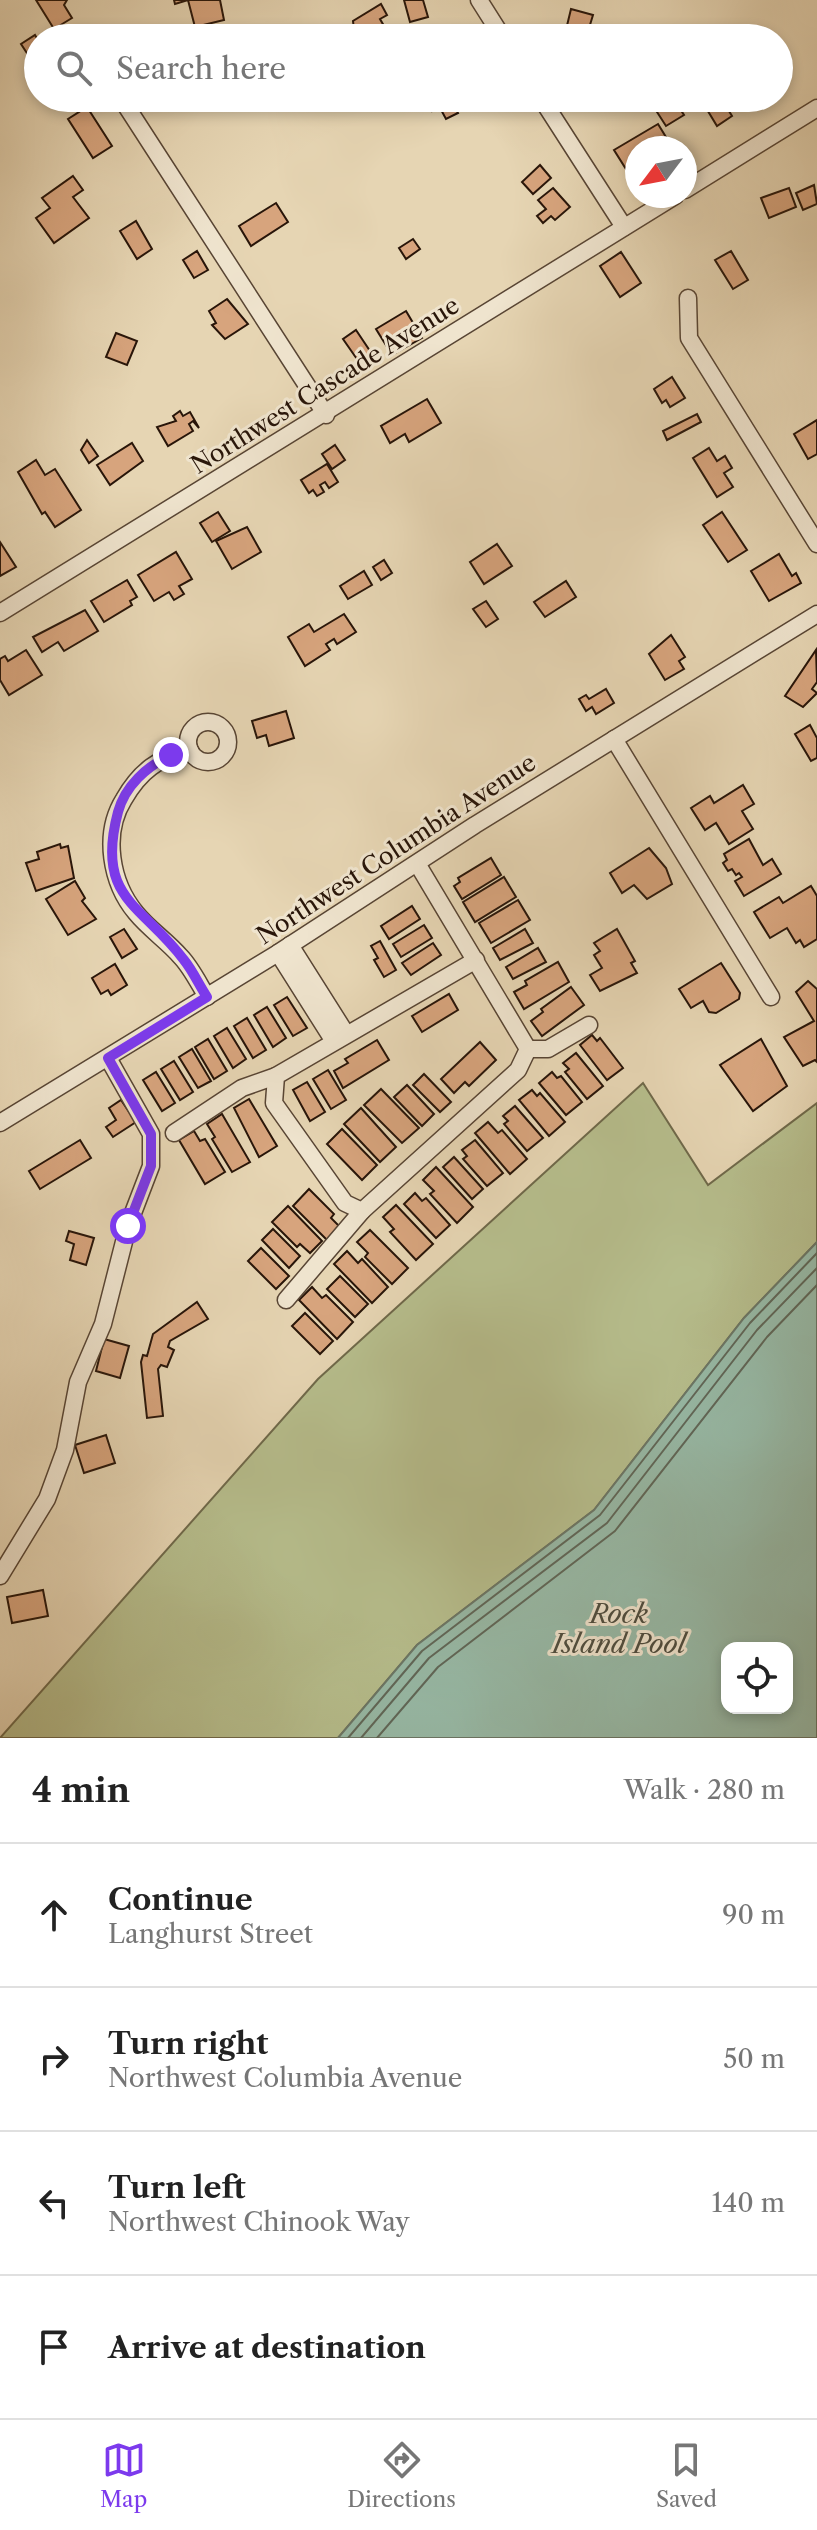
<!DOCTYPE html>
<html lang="en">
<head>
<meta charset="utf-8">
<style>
	:root { --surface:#fff; --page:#f6f6f6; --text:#222; --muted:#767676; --line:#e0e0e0; --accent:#7c3aed }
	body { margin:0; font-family:"Libre Caslon Text",serif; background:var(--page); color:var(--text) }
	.controls { position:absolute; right:24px; bottom:24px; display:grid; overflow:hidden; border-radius:16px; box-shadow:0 4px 12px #0003 }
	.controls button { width:72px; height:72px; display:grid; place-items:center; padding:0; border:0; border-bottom:2px solid var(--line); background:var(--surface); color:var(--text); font:40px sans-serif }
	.compass { position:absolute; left:625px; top:136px; width:72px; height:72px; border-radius:50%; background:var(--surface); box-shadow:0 4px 12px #0003; rotate:238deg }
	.stop { position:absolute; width:24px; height:24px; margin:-18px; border:6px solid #7c3aed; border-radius:50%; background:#fff }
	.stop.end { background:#7c3aed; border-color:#fff; box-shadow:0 2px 8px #0008 }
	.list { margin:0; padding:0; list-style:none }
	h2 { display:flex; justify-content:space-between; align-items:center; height:104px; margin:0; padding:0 32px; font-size:34px }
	h2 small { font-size:26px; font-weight:400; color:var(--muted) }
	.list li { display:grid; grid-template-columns:52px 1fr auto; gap:24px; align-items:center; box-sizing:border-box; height:144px; padding:0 32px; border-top:2px solid var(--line) }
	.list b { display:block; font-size:30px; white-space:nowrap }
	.list p { margin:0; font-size:26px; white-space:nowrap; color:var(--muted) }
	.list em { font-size:26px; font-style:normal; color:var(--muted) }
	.icon { flex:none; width:44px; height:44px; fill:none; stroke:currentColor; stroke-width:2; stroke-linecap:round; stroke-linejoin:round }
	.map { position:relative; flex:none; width:817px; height:1738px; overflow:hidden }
	.search { position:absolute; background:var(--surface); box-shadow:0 4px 12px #0003; left:24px; right:24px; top:24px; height:88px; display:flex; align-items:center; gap:20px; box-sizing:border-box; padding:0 28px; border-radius:44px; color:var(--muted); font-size:30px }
	.sheet { height:680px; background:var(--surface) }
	nav { display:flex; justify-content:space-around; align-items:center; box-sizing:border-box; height:112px; border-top:2px solid var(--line); background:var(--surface); font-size:22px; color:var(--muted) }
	nav a { display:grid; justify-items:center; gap:4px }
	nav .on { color:var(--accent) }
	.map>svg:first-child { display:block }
</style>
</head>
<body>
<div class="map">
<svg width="817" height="1738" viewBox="0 0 817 1738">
	<rect width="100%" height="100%" fill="#e6d5b3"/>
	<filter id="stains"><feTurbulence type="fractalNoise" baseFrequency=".0025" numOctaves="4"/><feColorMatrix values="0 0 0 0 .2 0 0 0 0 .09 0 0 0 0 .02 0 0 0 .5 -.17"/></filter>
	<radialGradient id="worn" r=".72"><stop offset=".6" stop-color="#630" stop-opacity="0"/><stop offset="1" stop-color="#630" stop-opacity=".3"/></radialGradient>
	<polygon fill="#b6bd8c" stroke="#6f694a" stroke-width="2" points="643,1083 708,1185 817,1103 817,1242 744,1318 594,1510 417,1645 338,1738 0,1738 318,1379"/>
	<path fill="#97b9a6" stroke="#6b7767" stroke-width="2" fill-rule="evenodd" d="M 817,1242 L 817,1738 L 338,1738 L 417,1645 L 594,1510 L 744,1318 ZM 727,1648 L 787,1648 L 787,1708 L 727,1708 Z"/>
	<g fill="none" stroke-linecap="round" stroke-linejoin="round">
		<g stroke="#606758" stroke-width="2">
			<polyline points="348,1738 422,1651 600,1515 750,1323 817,1253"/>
			<polyline points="361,1738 429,1658 607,1523 757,1330 817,1268"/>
			<polyline points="377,1738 438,1667 615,1531 767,1337 817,1285"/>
		</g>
	</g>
	<g fill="#d7a47d" stroke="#281509" stroke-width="2">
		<polygon points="36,0 67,0 64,5 72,18 54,29"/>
		<polygon points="174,0 220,0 224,20 195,27 188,0 175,4"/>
		<polygon points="404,0 423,0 428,17 410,22"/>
		<polygon points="381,4 387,15 380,19 387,31 395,26 402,38 355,38 353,21"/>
		<polygon points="571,9 593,15 586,38 564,38"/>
		<polygon points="35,35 38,40 38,70 21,44"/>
		<polygon points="424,98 449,98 458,113 446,119 439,106 432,111"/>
		<polygon points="648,98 673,98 684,115 666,126"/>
		<polygon points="700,98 721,98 732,116 717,126"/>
		<polygon points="87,107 112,146 93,158 68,119"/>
		<polygon points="658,124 669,142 660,148 637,148 637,162 626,169 614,150"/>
		<polygon points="540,165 551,178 533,194 522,182"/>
		<polygon points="73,176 83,190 73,197 89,218 54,243 36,218 50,208 42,198"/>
		<polygon points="814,185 817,204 803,210 796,193"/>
		<polygon points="553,188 570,207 555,220 551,216 543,223 537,216 546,209 538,200"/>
		<polygon points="789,188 796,207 769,218 761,198"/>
		<polygon points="276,203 288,222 251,246 239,226"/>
		<polygon points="136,221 152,249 137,259 120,231"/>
		<polygon points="413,239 420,249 406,259 399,248"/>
		<polygon points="197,251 208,270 194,278 183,260"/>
		<polygon points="731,251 748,280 733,289 715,260"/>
		<polygon points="621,252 641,283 620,297 600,266"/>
		<polygon points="227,299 248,324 225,339 212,325 216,323 209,311"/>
		<polygon points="406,311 422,338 392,355 376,329"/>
		<polygon points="356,330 372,354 359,362 343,339"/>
		<polygon points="116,333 137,341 127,365 106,357"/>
		<polygon points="672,377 685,398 670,407 666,400 662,403 654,389"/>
		<polygon points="427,399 441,423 409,442 405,434 390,443 381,426"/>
		<polygon points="180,411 183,416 190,412 199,428 193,421 189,424 193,431 168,446 157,427 176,421 173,416"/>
		<polygon points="697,414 701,422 667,440 663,431"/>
		<polygon points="817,420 817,454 808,459 794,434"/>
		<polygon points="87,440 98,456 89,463 81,450"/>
		<polygon points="132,443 143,461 110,485 97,465"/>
		<polygon points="335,445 345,460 332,469 322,454"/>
		<polygon points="709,448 717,461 725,456 732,468 724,473 733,487 717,497 693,458"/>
		<polygon points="36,460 45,475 55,469 81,510 55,527 45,512 42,514 18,472"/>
		<polygon points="327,464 338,482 329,488 325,482 320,485 324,492 317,496 313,490 309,493 301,480"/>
		<polygon points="218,512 230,531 212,542 200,523"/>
		<polygon points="722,512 747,550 728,562 703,525"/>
		<polygon points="247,527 261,552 232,569 216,541"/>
		<polygon points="0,542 16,567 0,576"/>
		<polygon points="497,544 512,566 484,584 470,562"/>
		<polygon points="176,552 192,579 179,586 184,594 174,600 169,592 154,601 138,575"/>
		<polygon points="779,554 792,576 796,573 801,583 769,601 751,571"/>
		<polygon points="384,560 392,573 381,580 373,567"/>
		<polygon points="364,571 372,585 348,599 340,586"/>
		<polygon points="127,580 137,597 130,601 132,605 104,622 91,601"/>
		<polygon points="566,581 576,597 545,617 534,602"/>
		<polygon points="486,601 498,619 486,627 473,609"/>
		<polygon points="85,610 98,631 64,651 58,642 42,652 33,637"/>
		<polygon points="344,614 356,632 337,644 334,639 326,644 330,650 305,666 288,637 309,624 314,632"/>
		<polygon points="671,635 685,657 679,661 684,669 665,680 649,654"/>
		<polygon points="26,650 42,675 9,695 0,680 0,659 5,656 8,661"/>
		<polygon points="816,650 817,682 812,689 817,693 803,707 785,696"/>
		<polygon points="606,689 614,703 596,714 592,707 586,711 579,699 586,695 589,699"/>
		<polygon points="286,711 294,738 269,746 266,735 257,738 252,721"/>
		<polygon points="810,725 817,738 817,758 811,761 795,734"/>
		<polygon points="743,785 754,804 742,811 753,829 729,844 716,823 705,830 691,808 710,796 714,803"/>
		<polygon points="749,839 763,865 772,859 781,874 744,896 735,881 742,877 739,873 736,875 732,869 728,871 723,863 727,860 724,854"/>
		<polygon points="60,844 61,848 68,846 74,878 36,891 26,863 39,859 37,852"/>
		<polygon points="649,848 666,868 672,884 647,899 634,885 622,893 610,873"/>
		<polygon points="491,858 501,875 462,899 454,886 460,882 458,878"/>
		<polygon points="504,877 516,897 475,922 463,902"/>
		<polygon points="75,881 85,898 82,901 96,919 68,935 46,899"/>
		<polygon points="811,886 817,896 817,939 804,947 800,940 796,943 787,928 770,938 754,912 779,897 783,903"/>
		<polygon points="518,900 530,920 491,943 479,923"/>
		<polygon points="412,906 420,919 389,939 381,926"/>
		<polygon points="424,925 432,938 401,957 393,944"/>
		<polygon points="124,929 137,949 122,958 110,937"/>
		<polygon points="525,929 533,943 500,960 493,948"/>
		<polygon points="617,929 635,961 631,963 637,973 600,991 590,975 602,968 594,955 600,951 594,943"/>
		<polygon points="380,941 396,970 384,977 374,960 378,958 371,946"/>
		<polygon points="433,943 441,955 411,975 402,963"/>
		<polygon points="538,948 546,962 513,979 506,967"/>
		<polygon points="558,962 569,982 524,1009 514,992 527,985 525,981"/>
		<polygon points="721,963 740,993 739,999 716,1013 709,1012 703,1001 691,1008 679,989"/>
		<polygon points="115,964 127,985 111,995 108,990 101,994 92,978"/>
		<polygon points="808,981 817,989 817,1062 815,1060 803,1066 784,1037 814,1021 796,992"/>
		<polygon points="571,987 584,1005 542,1036 531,1021 543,1012 541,1009"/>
		<polygon points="449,994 458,1010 422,1032 412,1016"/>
		<polygon points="287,997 307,1028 293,1036 274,1005"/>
		<polygon points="267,1007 286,1038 273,1047 254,1015"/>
		<polygon points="247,1018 266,1050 253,1058 234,1026"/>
		<polygon points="227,1028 246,1059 233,1068 214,1036"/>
		<polygon points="592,1035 597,1041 600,1038 623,1068 607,1080 580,1045"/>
		<polygon points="208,1039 227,1071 214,1079 195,1047"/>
		<polygon points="761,1039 787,1086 753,1111 720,1065"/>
		<polygon points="377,1040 389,1060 343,1088 334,1071 348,1063 345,1059"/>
		<polygon points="480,1042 496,1060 469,1086 465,1082 454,1093 441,1079"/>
		<polygon points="192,1049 211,1081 198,1088 179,1057"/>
		<polygon points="576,1053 603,1086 587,1099 565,1072 569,1069 563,1063"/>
		<polygon points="174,1061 193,1092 180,1100 161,1069"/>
		<polygon points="328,1070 346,1100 331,1109 313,1079"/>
		<polygon points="156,1072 175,1103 162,1111 143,1080"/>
		<polygon points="552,1072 557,1078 561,1076 582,1102 566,1115 539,1083"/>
		<polygon points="424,1074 451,1102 440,1112 413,1085"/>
		<polygon points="307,1082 325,1112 310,1121 293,1090"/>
		<polygon points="407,1085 434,1114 422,1126 394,1097"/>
		<polygon points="381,1089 419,1128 402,1143 364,1105"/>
		<polygon points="532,1090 537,1096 540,1093 565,1122 549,1136 519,1100"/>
		<polygon points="249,1099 277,1146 259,1157 234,1108"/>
		<polygon points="121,1100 136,1122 113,1137 106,1127 116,1120 109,1108"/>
		<polygon points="515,1106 543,1138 527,1151 504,1124 508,1121 503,1116"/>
		<polygon points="361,1108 396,1147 380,1162 344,1124"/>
		<polygon points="222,1114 250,1162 232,1172 212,1139 215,1137 207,1124"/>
		<polygon points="488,1122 498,1133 502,1130 527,1159 510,1174 475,1133"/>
		<polygon points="342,1129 377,1165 362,1180 327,1144"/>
		<polygon points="194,1131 200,1141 205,1139 225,1172 205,1184 179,1140"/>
		<polygon points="80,1140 91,1158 40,1189 29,1171"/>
		<polygon points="475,1140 503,1173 487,1186 463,1159 467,1156 462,1150"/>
		<polygon points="454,1157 483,1189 472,1199 443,1167"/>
		<polygon points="436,1167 473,1207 457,1223 430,1194 434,1191 423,1180"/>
		<polygon points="309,1189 334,1214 331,1218 341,1228 328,1241 293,1206"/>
		<polygon points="415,1193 422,1201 426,1198 450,1225 436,1238 404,1204"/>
		<polygon points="396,1205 433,1244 416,1260 390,1232 394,1229 383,1217"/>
		<polygon points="288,1206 322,1241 310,1253 300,1244 297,1247 272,1222"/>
		<polygon points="273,1229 300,1256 289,1268 262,1240"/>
		<polygon points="370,1230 408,1268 392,1284 365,1257 368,1253 357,1242"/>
		<polygon points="69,1231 94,1238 86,1265 70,1260 74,1244 66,1241"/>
		<polygon points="261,1248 289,1276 276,1289 248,1261"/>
		<polygon points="347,1251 358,1263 362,1259 388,1287 372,1303 334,1264"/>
		<polygon points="340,1276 368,1304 355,1317 327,1289"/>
		<polygon points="312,1287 322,1298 326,1295 353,1322 337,1339 299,1300"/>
		<polygon points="197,1302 208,1319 170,1341 168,1347 174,1350 167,1367 161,1365 158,1369 163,1416 147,1418 141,1362 143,1355 147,1356 153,1334"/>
		<polygon points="305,1313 333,1341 320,1354 292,1326"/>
		<polygon points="104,1339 129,1346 120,1378 96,1371"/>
		<polygon points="106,1435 115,1463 84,1473 75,1445"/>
		<polygon points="43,1590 48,1616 12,1623 7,1597"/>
	</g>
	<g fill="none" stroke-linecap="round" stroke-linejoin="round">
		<defs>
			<g id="minor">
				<polyline points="479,0 503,38"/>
				<polyline points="121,98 326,415"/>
				<polyline points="541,98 624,227"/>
				<polyline points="685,190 817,108"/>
				<polyline points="688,298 689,338 817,544"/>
				<polyline points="0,613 675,196"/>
				<circle cx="208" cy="742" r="20"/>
				<polyline points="614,739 771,997"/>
				<path d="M 190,750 C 158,758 140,771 124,799 C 102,834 111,883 136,913 C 149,929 167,941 180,956 C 191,967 199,984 207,997"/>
				<polyline points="418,865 528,1049 518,1070 362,1211 345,1203 274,1103 276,1076 476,960"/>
				<polyline points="290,945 345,1032"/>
				<polyline points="278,953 333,1040"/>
				<polyline points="528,1049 548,1049 589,1025"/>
				<polyline points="0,1123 278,953 475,825 817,614"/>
				<polyline points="174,1133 242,1088 276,1076"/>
				<polyline points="286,1300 362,1211"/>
				<polyline points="0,1576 47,1499 65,1450 78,1382 103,1324 128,1226 151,1166 151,1134 108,1058"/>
			</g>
		</defs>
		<use href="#minor" stroke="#584534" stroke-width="19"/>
		<use href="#minor" stroke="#efe4ce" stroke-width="16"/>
	</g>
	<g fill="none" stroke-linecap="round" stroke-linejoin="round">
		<path stroke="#7c3aed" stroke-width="10" d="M 128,1226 L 151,1166 L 151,1134 L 108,1058 L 207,997 C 199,985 193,971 184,960 C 142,904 95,899 118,812 C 125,786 147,766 171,755"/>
	</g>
	<g text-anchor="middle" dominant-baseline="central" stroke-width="6" stroke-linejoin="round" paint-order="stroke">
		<g font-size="24" fill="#281509" stroke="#efe4ce">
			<text transform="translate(325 385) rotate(-32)">Northwest Cascade Avenue</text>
			<text transform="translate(396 849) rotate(-33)">Northwest Columbia Avenue</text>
		</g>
		<g font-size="26" font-style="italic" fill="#4f4e40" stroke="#efe4ce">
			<text x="619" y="1614">Rock<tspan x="619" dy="30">Island Pool</tspan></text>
		</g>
	</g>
	<rect width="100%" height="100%" filter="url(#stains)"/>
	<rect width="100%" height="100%" fill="url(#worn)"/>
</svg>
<div class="controls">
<button><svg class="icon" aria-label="locate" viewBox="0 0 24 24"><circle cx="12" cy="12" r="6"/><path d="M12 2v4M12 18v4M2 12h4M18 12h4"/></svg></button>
</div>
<svg class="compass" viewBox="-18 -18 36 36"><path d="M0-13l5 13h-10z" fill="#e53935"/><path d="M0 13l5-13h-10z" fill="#767676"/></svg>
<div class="stop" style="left:128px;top:1226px"></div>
<div class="stop end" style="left:171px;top:755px"></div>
<div class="search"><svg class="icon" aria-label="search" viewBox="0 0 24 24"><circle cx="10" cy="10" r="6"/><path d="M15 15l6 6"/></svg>Search here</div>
</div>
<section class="sheet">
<h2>4 min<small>Walk · 280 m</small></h2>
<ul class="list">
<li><svg class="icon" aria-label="ahead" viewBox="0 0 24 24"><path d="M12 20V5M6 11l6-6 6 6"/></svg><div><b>Continue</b><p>Langhurst Street</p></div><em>90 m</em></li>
<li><svg class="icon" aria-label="right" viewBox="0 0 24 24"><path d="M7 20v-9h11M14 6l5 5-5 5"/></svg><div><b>Turn right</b><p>Northwest Columbia Avenue</p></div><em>50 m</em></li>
<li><svg class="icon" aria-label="left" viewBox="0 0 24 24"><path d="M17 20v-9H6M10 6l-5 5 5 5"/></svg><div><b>Turn left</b><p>Northwest Chinook Way</p></div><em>140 m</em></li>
<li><svg class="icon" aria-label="arrive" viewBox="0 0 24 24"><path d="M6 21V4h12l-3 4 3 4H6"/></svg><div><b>Arrive at destination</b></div></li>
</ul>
</section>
<nav>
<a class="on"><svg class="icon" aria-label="map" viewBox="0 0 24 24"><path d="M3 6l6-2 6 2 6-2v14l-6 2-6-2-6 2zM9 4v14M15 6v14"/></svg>Map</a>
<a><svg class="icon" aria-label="directions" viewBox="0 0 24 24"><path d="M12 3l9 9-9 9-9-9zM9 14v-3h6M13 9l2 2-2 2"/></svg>Directions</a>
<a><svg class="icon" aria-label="saved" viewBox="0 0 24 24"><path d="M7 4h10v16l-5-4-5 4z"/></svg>Saved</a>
</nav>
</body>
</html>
